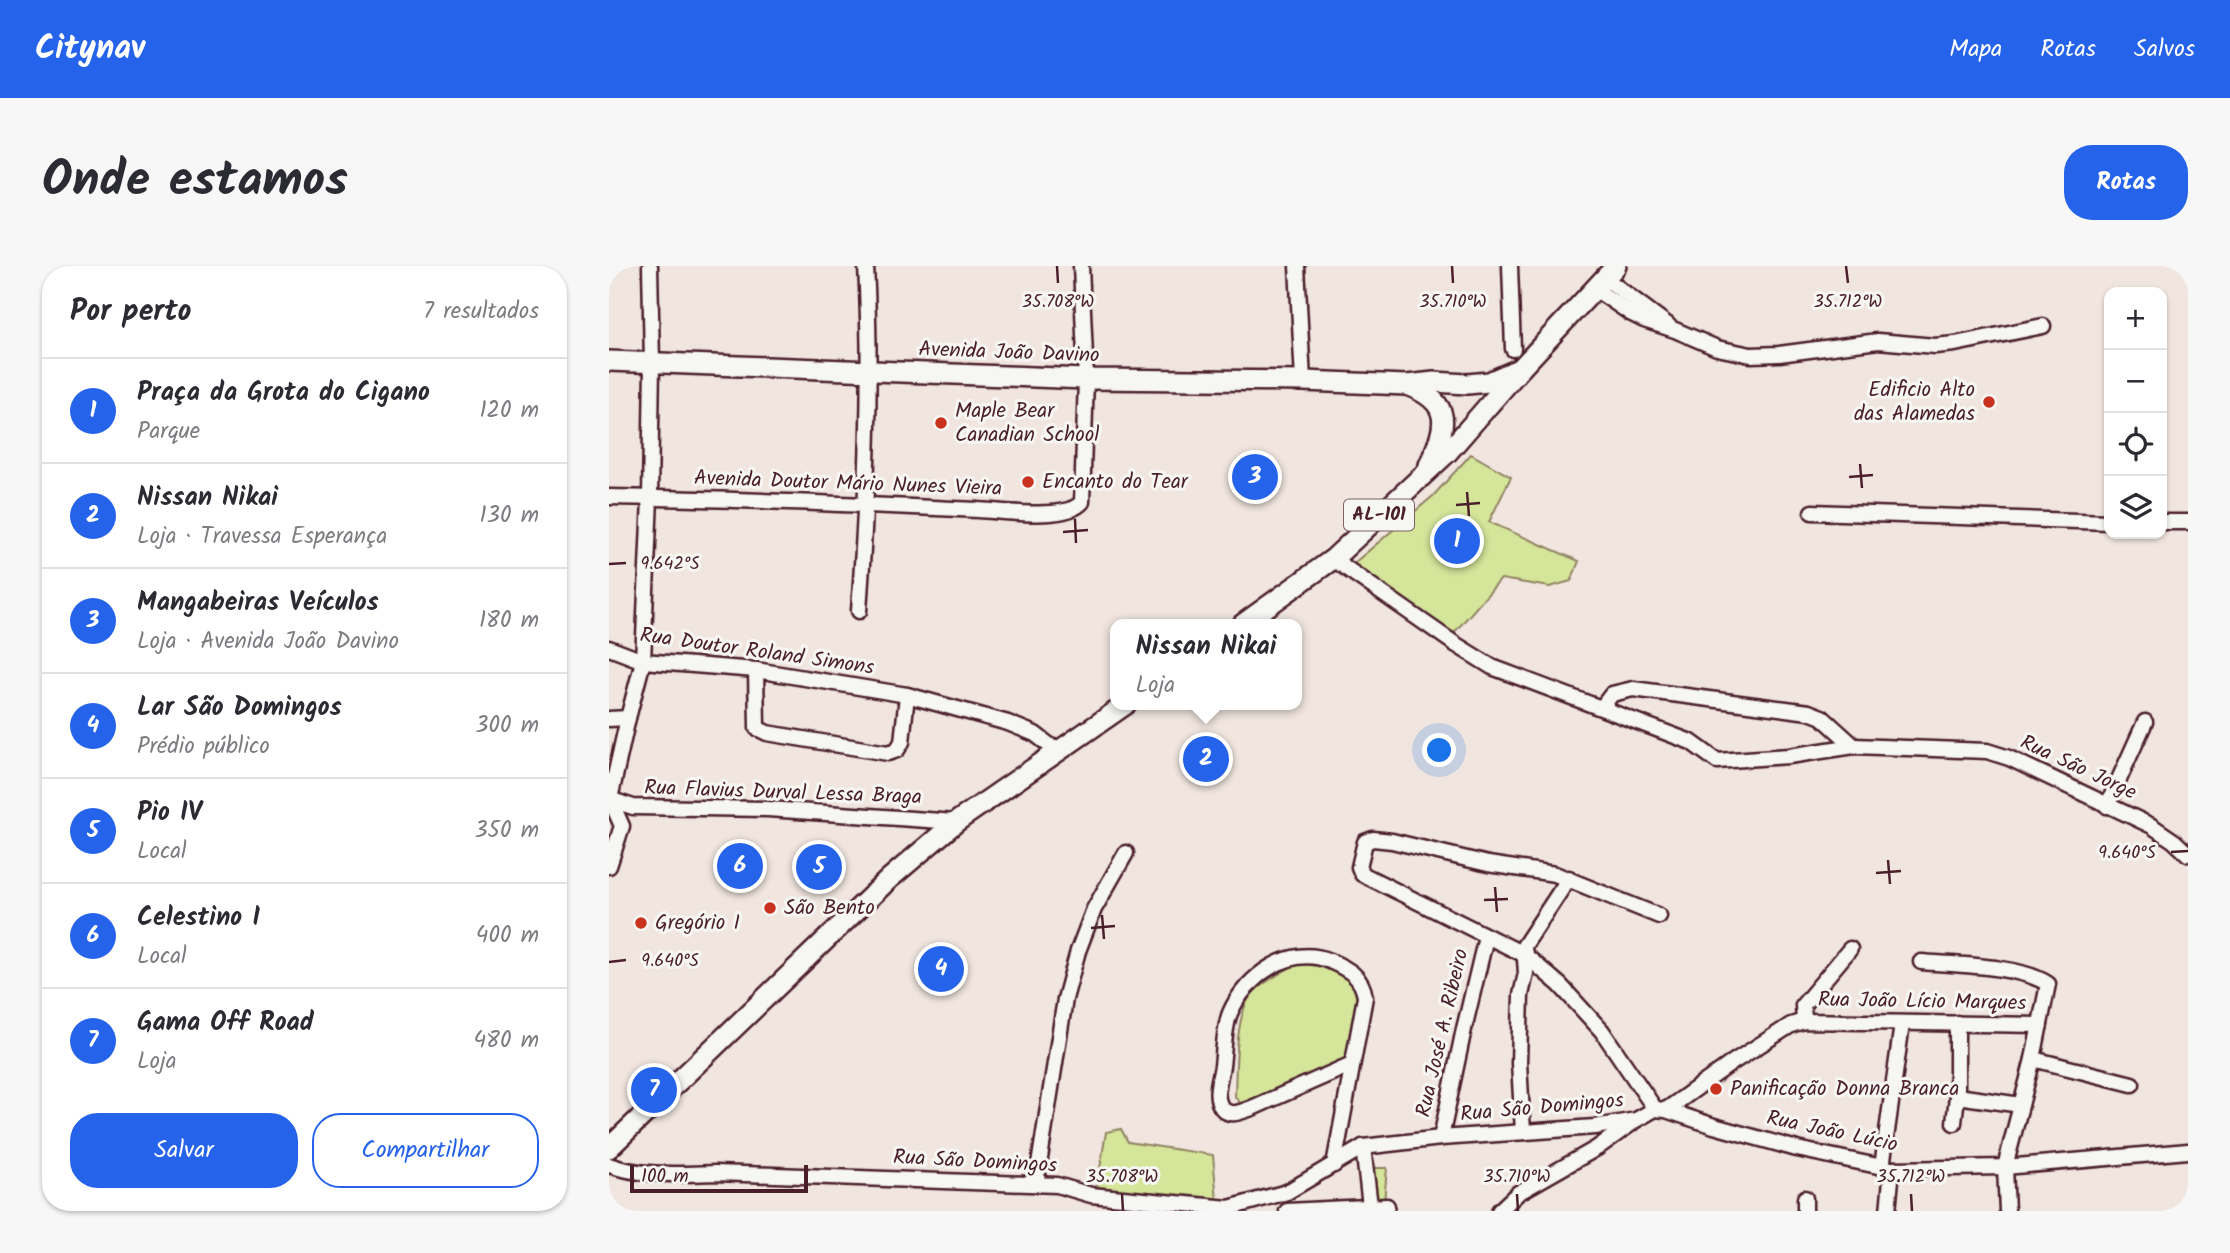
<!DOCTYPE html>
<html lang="pt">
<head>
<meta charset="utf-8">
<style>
	:root { --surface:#fff; --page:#f7f7f7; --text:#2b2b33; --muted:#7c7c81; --line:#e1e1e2; --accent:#2563eb }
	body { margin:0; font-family:Kalam,sans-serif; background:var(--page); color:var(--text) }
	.controls { position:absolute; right:21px; top:21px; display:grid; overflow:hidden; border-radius:14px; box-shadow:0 2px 5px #0004 }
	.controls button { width:63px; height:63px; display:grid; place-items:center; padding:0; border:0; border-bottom:2px solid var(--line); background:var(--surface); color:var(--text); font:35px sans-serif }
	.scale { position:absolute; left:21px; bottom:18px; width:178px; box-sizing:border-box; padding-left:7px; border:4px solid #4a1f2b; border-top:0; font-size:19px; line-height:24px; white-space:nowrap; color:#4a1f2b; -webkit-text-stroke:5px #f6f6f2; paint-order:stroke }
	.you { position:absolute; left:831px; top:485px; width:24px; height:24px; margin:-18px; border:5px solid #fff; border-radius:50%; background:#1a73e8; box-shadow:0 0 0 10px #1a73e833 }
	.badge { display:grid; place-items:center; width:46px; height:46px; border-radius:50%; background:var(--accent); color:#fff; font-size:23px; font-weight:700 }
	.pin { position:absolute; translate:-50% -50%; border:4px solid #fff; box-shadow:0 2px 7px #0006 }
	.popup { position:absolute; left:501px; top:353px; width:192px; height:91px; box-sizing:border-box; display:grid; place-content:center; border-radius:14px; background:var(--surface); filter:drop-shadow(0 2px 5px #0005); font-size:23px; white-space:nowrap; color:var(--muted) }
	.popup b { font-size:26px; color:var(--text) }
	.popup::after { content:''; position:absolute; left:50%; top:100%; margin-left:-14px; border:14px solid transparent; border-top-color:var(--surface) }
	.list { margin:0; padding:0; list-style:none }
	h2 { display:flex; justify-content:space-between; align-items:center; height:91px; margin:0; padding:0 28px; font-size:30px }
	h2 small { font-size:23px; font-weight:400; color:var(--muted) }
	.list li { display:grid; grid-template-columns:46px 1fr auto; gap:21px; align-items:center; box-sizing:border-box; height:105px; padding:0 28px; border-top:2px solid var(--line) }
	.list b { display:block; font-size:26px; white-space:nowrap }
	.list p { margin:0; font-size:23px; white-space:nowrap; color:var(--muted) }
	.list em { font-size:23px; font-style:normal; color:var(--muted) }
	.actions { display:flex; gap:14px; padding:21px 28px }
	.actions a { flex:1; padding:16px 0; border:2px solid var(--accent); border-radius:28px; text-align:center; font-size:24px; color:var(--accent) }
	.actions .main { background:var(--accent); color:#fff }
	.icon { flex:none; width:38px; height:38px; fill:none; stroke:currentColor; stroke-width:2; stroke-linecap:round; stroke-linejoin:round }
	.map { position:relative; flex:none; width:1579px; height:945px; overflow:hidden; border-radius:28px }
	header { display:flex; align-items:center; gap:42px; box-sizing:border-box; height:98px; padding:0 35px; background:var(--accent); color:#fff }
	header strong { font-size:33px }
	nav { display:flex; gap:38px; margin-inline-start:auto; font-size:24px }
	.intro { display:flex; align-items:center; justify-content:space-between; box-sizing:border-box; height:168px; padding:0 42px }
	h1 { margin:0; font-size:49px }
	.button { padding:18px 32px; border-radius:28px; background:var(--accent); color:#fff; font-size:24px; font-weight:700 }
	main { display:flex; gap:42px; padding:0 42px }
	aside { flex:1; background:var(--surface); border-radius:28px; box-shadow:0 2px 5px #0004 }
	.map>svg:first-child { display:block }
</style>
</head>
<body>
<header>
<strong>Citynav</strong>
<nav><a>Mapa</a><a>Rotas</a><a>Salvos</a></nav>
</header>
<div class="intro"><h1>Onde estamos</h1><a class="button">Rotas</a></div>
<main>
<aside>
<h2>Por perto<small>7 resultados</small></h2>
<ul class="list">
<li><span class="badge">1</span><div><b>Praça da Grota do Cigano</b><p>Parque</p></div><em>120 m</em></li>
<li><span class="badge">2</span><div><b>Nissan Nikai</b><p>Loja · Travessa Esperança</p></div><em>130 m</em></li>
<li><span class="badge">3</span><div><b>Mangabeiras Veículos</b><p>Loja · Avenida João Davino</p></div><em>180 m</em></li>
<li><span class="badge">4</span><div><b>Lar São Domingos</b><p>Prédio público</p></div><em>300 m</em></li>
<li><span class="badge">5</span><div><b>Pio IV</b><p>Local</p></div><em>350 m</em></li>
<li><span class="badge">6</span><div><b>Celestino I</b><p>Local</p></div><em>400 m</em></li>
<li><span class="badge">7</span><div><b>Gama Off Road</b><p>Loja</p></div><em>480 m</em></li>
</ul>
<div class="actions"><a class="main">Salvar</a><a>Compartilhar</a></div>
</aside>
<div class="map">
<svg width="1579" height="945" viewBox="0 0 1579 945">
	<rect width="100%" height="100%" fill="#f1e6df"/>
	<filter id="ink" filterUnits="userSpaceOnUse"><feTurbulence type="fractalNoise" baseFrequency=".0143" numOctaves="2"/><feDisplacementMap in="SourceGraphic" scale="14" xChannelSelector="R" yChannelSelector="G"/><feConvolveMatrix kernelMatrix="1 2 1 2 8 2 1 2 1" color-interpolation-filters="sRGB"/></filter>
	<g filter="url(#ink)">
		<g fill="#d5e599" stroke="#908262" stroke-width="2">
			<polygon points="862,188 902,211 880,256 970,295 962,315 941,321 892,313 844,368 744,298 824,230"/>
			<path d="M 697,694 L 709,695 L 753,720 L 742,787 L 735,796 L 633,839 L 626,831 C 627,804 626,750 642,729 C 651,718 684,699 697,694 Z"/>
			<polygon points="512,863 519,876 604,889 608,935 488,921 497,866"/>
			<polygon points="764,902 778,902 775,936 765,937"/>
		</g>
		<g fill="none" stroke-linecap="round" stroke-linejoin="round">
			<defs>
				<g id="minor">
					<polyline points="688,0 694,115"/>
					<polyline points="901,0 904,83"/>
					<polyline points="996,12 1059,59"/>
					<polyline points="986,23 1021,47 1035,54 1066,64 1108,82 1142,89 1170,88 1269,75 1326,80 1346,78 1434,60"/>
					<path d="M 0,231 C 123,233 246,238 369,244 C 394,245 457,255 473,236 L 477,113 L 472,0"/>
					<polyline points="1203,246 1500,256"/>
					<polyline points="1553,256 1579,256"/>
					<polyline points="724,293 846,378 883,401 1082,476 1108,495 1180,490 1245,480 1378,485 1400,492 1543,560 1565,575 1579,588"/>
					<path d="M 250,345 C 258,230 263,115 257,0"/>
					<polyline points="0,382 34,395 147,404 298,429 399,457 426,468 448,485"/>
					<polyline points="147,404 148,462 158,467 279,487 288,484 293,476 298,429"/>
					<polyline points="993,441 1003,428 1024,423 1200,446 1213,451 1245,480"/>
					<polyline points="0,453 19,452"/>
					<polyline points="0,533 24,541 159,543 347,556"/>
					<polyline points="1498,540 1536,456"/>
					<polyline points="0,600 13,560 1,533 19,452 34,395 41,232 43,97 41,0"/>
					<path d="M 1312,696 C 1346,699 1411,699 1439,718 L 1424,793 L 1396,901 L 1398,945"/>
					<polyline points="1195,755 1194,739 1241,683"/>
					<polyline points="1424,793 1523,818"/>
					<polyline points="1348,830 1412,839"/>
					<polyline points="1046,843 993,765 951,719 916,689 753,608 750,601 756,576 764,573 783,575 879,598 946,608 1050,650"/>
					<polyline points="1046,843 1057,844 1105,860 1188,883 1283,903 1396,901 1579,885"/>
					<polyline points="1057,844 1124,796 1182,759 1195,755 1431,759"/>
					<polyline points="1345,857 1348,830 1348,757"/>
					<polyline points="914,866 910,797 912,729 917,707 915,680 960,612"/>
					<polyline points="832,872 855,763 877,671"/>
					<polyline points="754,881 761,940"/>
					<path d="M 0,899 C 34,911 70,908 106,907 L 448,919 L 482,929 L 620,942 L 678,926 L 754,881 L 832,872 L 986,861 L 1027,854 L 1046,843"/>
					<path d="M 725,899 L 756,731 C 753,710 739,703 721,695 C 681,678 637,710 621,747 C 615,762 615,783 613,800 C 611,812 604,831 613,842 C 621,852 633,845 643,842 L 743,798"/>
					<polyline points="1273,901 1293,758"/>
					<polyline points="427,918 456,733 469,685 485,643 517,587"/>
					<polyline points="678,945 778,940"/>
					<polyline points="890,945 909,927 988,882 1023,857"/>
					<polyline points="1196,945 1196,932"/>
					<polyline points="1279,945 1283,903"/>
				</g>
				<g id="major">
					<polyline points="0,95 477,113 694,115 798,119 825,116 858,118 880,116 912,102"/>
					<path d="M 798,119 C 846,137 837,161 820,199"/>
					<polyline points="634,358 724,293 839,186 912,102 1007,0"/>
					<polyline points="0,882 280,613 347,556 516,439"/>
				</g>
			</defs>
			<use href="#minor" stroke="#4a1f2b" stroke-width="19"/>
			<use href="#major" stroke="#4a1f2b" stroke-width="24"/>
			<use href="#minor" stroke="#f6f6f2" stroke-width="14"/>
			<use href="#major" stroke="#f6f6f2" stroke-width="19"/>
		</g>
	</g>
	<path fill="none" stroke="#4a1f2b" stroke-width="2.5" d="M 448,0 L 449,17M 843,0 L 844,17M 1237,0 L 1239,17M 1251,198 L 1253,222M 1240,211 L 1264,209M 858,226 L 860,250M 847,239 L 871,237M 466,253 L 467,277M 454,266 L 479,264M 0,298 L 17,297M 1562,586 L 1579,585M 1279,594 L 1281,618M 1267,607 L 1292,605M 886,621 L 888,646M 875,634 L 899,633M 493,649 L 495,673M 482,662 L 506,660M 0,696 L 17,694M 513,928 L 514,945M 908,928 L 909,945M 1302,928 L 1303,945"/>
	<g fill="#c8321e" stroke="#f6f6f2" stroke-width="2.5">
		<circle cx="1380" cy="136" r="7"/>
		<circle cx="332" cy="157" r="7"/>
		<circle cx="419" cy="216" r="7"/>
		<circle cx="161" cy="642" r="7"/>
		<circle cx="32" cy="657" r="7"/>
		<circle cx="1107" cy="823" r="7"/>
	</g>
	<g text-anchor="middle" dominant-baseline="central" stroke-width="6" stroke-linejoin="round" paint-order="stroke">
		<rect fill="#f6f6f2" stroke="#7e6067" stroke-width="2" x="735" y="233.5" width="70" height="31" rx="5"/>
		<g font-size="19" font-weight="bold" fill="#4a1f2b">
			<text x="770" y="249">AL-101</text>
		</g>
		<g font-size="21" fill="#4a1f2b" stroke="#f6f6f2">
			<text transform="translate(400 87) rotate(2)">Avenida João Davino</text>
			<text transform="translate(239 218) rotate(2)">Avenida Doutor Mário Nunes Vieira</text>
			<text transform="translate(148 386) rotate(8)">Rua Doutor Roland Simons</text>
			<text transform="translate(1469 502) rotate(25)">Rua São Jorge</text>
			<text transform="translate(174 527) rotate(2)">Rua Flavius Durval Lessa Braga</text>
			<text transform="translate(1313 736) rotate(1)">Rua João Lício Marques</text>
			<text transform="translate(834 767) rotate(-77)">Rua José A. Ribeiro</text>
			<text transform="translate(933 842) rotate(-5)">Rua São Domingos</text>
			<text transform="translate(1223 866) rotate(12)">Rua João Lúcio</text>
			<text transform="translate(366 896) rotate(3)">Rua São Domingos</text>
		</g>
		<g font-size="21" fill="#4a1f2b" stroke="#f6f6f2" text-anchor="start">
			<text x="1366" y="124" text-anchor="end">Edificio Alto<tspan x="1366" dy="24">das Alamedas</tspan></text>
			<text x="346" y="145">Maple Bear<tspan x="346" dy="24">Canadian School</tspan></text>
			<text x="433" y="216">Encanto do Tear</text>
			<text x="175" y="642">São Bento</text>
			<text x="46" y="657">Gregório I</text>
			<text x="1121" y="823">Panificação Donna Branca</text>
		</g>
	</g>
	<g font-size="18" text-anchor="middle" fill="#4a1f2b" stroke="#f6f6f2" stroke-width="6" stroke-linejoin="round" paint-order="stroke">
		<text x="449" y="41">35.708°W</text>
		<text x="844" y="41">35.710°W</text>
		<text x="1239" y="41">35.712°W</text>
		<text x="61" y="303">9.642°S</text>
		<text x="1518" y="592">9.640°S</text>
		<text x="61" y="700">9.640°S</text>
		<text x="513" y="916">35.708°W</text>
		<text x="908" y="916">35.710°W</text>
		<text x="1302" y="916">35.712°W</text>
	</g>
</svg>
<div class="controls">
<button>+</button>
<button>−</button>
<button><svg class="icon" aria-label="locate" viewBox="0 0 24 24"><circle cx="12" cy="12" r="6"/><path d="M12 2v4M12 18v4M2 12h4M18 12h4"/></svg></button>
<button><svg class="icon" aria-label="layers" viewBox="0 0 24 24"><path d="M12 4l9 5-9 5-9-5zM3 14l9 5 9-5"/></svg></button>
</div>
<div class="scale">100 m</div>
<div class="you"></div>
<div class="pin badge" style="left:848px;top:275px">1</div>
<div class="pin badge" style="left:597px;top:493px">2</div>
<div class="popup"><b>Nissan Nikai</b>Loja</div>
<div class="pin badge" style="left:646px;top:211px">3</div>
<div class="pin badge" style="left:332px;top:703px">4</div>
<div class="pin badge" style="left:210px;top:601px">5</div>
<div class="pin badge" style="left:131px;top:600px">6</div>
<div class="pin badge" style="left:45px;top:824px">7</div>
</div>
</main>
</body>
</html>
